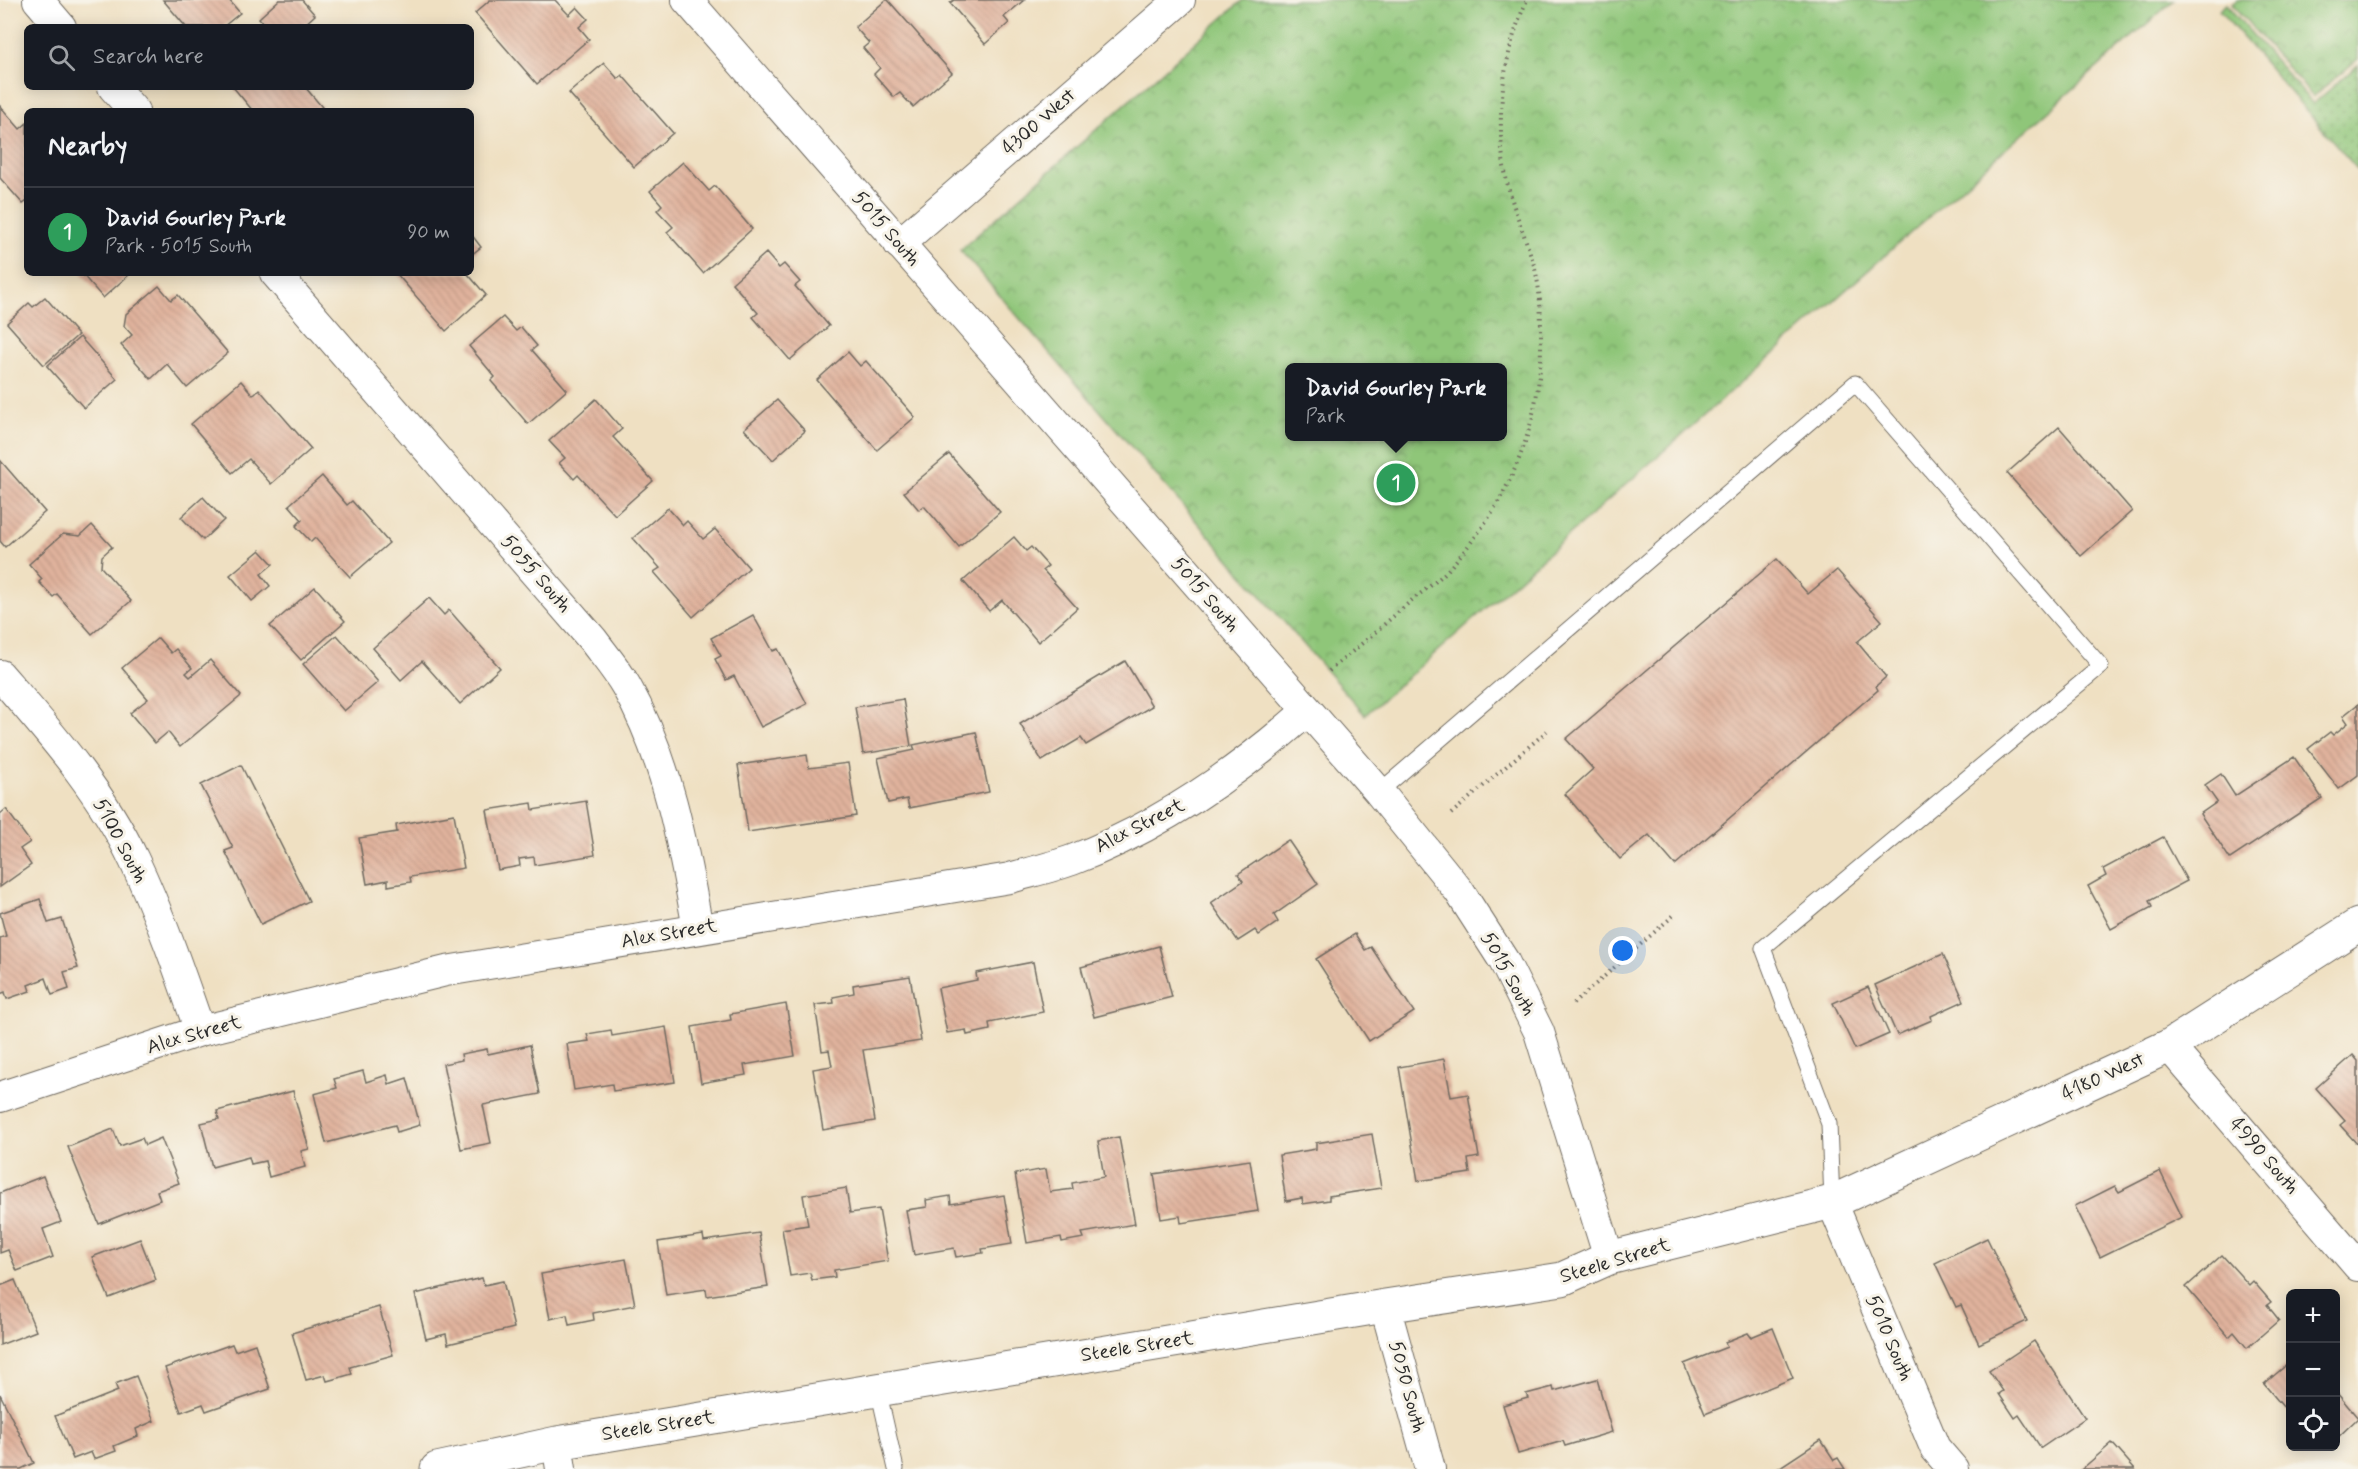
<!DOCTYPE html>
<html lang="en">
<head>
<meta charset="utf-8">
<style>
	:root { --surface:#171b24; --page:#20242c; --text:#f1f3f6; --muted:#9ea1a6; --line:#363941; --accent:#2563eb }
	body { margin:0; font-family:Mynerve,sans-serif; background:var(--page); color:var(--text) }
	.controls { position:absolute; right:18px; bottom:18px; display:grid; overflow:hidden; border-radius:9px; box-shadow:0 3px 15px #0003 }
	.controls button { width:54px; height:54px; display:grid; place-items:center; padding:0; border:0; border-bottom:2px solid var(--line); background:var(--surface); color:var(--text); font:30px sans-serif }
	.you { position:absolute; left:1623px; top:951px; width:21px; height:21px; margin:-15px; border:4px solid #fff; border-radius:50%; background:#1a73e8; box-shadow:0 0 0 9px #1a73e833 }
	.badge { display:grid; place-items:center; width:39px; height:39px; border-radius:50%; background:var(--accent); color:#fff; font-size:20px; font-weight:700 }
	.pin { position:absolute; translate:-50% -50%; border:3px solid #fff; box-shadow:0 2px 6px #0006 }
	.popup { position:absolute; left:1285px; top:363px; width:222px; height:78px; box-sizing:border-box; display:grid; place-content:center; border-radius:9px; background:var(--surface); filter:drop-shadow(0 2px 4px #0005); font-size:20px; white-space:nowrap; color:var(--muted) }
	.popup b { font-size:22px; color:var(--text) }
	.popup::after { content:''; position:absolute; left:50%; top:100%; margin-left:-12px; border:12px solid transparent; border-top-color:var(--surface) }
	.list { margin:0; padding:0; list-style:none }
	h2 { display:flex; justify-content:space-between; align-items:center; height:78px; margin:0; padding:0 24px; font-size:26px }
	h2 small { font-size:20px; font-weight:400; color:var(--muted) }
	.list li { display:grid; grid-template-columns:39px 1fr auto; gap:18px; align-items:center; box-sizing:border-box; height:90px; padding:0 24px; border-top:2px solid var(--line) }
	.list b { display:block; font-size:22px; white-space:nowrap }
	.list p { margin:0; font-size:20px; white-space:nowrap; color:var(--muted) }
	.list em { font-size:20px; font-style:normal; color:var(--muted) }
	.icon { flex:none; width:33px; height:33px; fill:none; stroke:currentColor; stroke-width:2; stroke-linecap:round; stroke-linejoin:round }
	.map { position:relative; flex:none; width:2358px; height:1469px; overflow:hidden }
	.search { position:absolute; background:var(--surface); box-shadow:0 3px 15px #0003; left:24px; top:24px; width:450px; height:66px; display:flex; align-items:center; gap:15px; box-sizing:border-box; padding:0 21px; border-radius:9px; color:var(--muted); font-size:22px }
	.panel { position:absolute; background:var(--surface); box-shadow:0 3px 15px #0003; left:24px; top:108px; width:450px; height:168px; border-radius:9px }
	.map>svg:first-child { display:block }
</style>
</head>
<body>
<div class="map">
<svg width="2358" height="1469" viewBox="0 0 2358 1469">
	<defs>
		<pattern id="grass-dots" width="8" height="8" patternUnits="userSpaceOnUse" patternTransform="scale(1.5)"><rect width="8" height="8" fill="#8fc679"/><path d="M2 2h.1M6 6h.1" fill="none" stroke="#75a163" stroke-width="1.8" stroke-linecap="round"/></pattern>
		<pattern id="park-crowns" width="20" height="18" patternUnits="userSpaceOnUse" patternTransform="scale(1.5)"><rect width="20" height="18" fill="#8fc679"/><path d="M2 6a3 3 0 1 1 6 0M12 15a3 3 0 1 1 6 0" fill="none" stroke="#75a163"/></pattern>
		<pattern id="building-back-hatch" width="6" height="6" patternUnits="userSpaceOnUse" patternTransform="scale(1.5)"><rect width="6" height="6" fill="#e0b29c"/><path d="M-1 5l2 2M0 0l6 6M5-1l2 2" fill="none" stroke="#c09987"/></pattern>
	</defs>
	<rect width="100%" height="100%" fill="#f7f3e8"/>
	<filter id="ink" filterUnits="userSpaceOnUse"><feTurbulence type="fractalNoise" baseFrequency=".0167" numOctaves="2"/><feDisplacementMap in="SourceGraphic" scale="12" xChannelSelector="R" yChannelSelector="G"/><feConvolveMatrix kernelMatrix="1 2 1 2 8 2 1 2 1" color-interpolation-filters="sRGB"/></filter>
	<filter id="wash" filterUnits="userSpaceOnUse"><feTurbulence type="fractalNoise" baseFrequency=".008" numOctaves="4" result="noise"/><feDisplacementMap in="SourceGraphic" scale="24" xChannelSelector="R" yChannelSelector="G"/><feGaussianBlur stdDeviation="1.35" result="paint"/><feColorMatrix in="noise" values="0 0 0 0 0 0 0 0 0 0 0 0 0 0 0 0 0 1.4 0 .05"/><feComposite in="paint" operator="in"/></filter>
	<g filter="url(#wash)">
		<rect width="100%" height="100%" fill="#efe0c2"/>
		<polygon fill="url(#grass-dots)" stroke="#5d7852" stroke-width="1.5" points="2226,4 2313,104 2358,65 2358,170 2219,10"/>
		<g fill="url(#park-crowns)" stroke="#5d7852" stroke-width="1.5" fill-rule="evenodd">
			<path d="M 1243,0 L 2174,0 L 1365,715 L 960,250 ZM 1290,368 L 1502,368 L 1502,436 L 1290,436 Z"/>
			<polygon points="2237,0 2358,0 2358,59 2313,97 2232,4"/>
		</g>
		<g id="blocks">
			<g fill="url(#building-back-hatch)">
				<polygon points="163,0 229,0 240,13 223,27 186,27"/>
				<polygon points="279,0 302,0 315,15 302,27 267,27 259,18"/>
				<polygon points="490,0 555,0 569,15 577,7 588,19 579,27 589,39 537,84 475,13"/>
				<polygon points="886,0 888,0 952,73 913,107 900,93 894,97 874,74 880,68 863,48 869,43 855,27"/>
				<polygon points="954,0 1024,0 1004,17 1009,23 985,44 950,3"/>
				<polygon points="604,63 618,79 622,75 673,133 634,167 569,93"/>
				<polygon points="233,87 305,87 322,107 316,111 253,111"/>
				<polygon points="0,106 20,129 27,123 27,201 23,204 0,178"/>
				<polygon points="683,162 709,191 715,186 752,229 703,273 667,232 673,227 657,210 662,205 650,191"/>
				<polygon points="471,234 481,247 471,255"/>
				<polygon points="766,253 779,268 784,264 800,282 795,286 829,326 790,360 753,317 758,313 732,283"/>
				<polygon points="81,273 131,273 103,298"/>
				<polygon points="396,273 467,273 486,295 446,331"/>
				<polygon points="159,286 171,300 178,295 228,353 187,388 167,364 151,379 121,345 132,335 124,326 126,314"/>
				<polygon points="45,297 78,335 44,365 7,323 29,303 33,307"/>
				<polygon points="503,317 516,331 521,327 537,346 532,350 567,390 528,424 491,381 495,377 469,346"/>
				<polygon points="80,337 117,379 84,408 47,366"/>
				<polygon points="848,352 860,366 866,361 915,417 877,450 817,380"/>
				<polygon points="241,381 253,395 259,389 311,449 271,484 249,459 232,473 191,424"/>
				<polygon points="596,399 622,429 613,437 653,481 615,515 578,475 574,479 559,463 565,458 549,441"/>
				<polygon points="777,400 805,431 773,460 744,429"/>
				<polygon points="2059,427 2132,511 2081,556 2007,473"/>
				<polygon points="949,454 1000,512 959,547 924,506 919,510 904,492"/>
				<polygon points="0,460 45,512 5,547 0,541"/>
				<polygon points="322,476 347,505 352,501 389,543 350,577 315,538 311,542 296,526 302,520 289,505"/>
				<polygon points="203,497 224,520 203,540 181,517"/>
				<polygon points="668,508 683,525 687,521 703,539 715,529 749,568 693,617 654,572 660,568 633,538"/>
				<polygon points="92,525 112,547 102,556 101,567 131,601 92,634 57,594 53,597 39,582 42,579 29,564 63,534 80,536"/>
				<polygon points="1014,537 1026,551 1031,547 1048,566 1043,570 1077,608 1038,642 1002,600 989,611 963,581"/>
				<polygon points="260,550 273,564 261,574 270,586 252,601 230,575"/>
				<polygon points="1777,559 1808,594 1837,570 1882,621 1857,642 1886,677 1876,686 1878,690 1675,865 1649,835 1620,859 1565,794 1593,769 1566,739"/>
				<polygon points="315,587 345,621 301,660 270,626"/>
				<polygon points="429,598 444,615 449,610 500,668 460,704 422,661 401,680 373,648"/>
				<polygon points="753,615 773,651 778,649 807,704 761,727 734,676 726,680 715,659 721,656 711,638"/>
				<polygon points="337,635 378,682 344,711 303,664"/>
				<polygon points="158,638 171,653 176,649 192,668 186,673 190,677 210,660 241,696 180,747 168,732 155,743 130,713 148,699 122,668"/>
				<polygon points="1125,661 1152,706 1086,745 1081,738 1042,761 1020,724"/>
				<polygon points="903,699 911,746 863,754 855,707"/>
				<polygon points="2358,704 2358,775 2339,789 2308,749 2330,732 2333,735 2348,723 2343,716"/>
				<polygon points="976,732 989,792 909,808 907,799 888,803 878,758 915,750 913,745"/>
				<polygon points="807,755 809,768 848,763 856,816 748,832 738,765"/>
				<polygon points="2294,757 2322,798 2230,859 2200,814 2217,802 2205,785 2221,774 2235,796"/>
				<polygon points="241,765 309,901 261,924 225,851 233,848 201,785"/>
				<polygon points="586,801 595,855 535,865 534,857 519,859 520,866 498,870 487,810 532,803 533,810"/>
				<polygon points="6,809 30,842 20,849 31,865 0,887 0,814"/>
				<polygon points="454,814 464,868 410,877 411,882 388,886 388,880 367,884 359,838 397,832 396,825"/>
				<polygon points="2163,837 2187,881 2149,901 2152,907 2111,929 2088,886 2106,876 2103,869"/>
				<polygon points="1288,840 1318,884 1274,915 1278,922 1259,935 1255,930 1238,941 1211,903 1243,881 1238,874"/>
				<polygon points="40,899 48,923 62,919 78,968 64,972 69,989 52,995 46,978 28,985 30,991 7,999 5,992 0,994 0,938 6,936 0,913"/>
				<polygon points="1355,934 1365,950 1371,947 1414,1012 1369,1041 1316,959"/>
				<polygon points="1159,946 1172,997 1094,1017 1081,967"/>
				<polygon points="1943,954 1964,1001 1931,1016 1932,1020 1897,1035 1875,985"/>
				<polygon points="1033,962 1043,1012 989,1023 990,1030 967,1035 966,1030 947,1033 938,988 977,980 976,973"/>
				<polygon points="910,976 921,1041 863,1050 875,1121 823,1130 813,1069 832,1066 829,1050 822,1051 815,1005 834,1003 833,997 854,993 853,985"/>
				<polygon points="1868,987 1889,1034 1855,1049 1833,1003"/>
				<polygon points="786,1004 795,1056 744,1065 746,1075 701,1083 692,1027 731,1020 730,1014"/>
				<polygon points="666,1027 675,1082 613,1091 612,1084 574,1090 567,1044 589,1041 587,1034 611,1030 612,1036"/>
				<polygon points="530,1045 540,1094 483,1105 491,1143 461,1149 443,1064 462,1060 461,1054 487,1049 488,1054"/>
				<polygon points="2353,1055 2358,1061 2358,1145 2340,1125 2345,1121 2316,1088"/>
				<polygon points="1444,1059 1451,1097 1468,1094 1479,1157 1468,1159 1470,1173 1418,1181 1399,1067"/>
				<polygon points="363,1071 366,1082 387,1075 389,1084 407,1078 420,1125 397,1132 395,1125 326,1143 314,1094 337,1088 334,1079"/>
				<polygon points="293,1091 309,1149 301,1151 305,1167 269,1177 265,1161 251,1164 249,1157 212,1167 201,1123 219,1119 217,1111"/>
				<polygon points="113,1129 120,1146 142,1138 145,1145 161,1138 179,1183 157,1191 160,1200 99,1224 68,1147"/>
				<polygon points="1372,1134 1381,1188 1329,1196 1329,1200 1303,1204 1302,1198 1286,1201 1279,1155 1316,1149 1316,1143"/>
				<polygon points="1119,1137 1135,1224 1082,1233 1084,1238 1062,1242 1061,1237 1027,1243 1015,1174 1046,1169 1050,1192 1073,1189 1072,1183 1104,1177 1098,1141"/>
				<polygon points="1250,1160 1258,1211 1181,1223 1180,1216 1161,1219 1154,1174"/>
				<polygon points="2160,1171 2182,1217 2100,1257 2075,1206 2115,1186 2119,1192"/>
				<polygon points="43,1176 61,1222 43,1229 53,1257 17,1271 8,1250 0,1253 0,1193"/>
				<polygon points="846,1188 850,1213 879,1209 888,1261 834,1270 835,1277 812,1280 810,1273 790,1276 782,1229 808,1225 803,1195"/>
				<polygon points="1004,1195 1012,1244 982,1249 983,1253 956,1257 954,1248 914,1255 906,1210 927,1207 926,1200 950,1196 951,1204"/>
				<polygon points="759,1233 768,1287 707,1296 706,1289 666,1295 658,1242 703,1235 704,1241"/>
				<polygon points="1987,1238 2027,1321 1979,1344 1961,1305 1956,1307 1935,1263"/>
				<polygon points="140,1239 156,1280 109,1298 92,1257"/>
				<polygon points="2222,1255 2249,1285 2253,1281 2271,1302 2267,1305 2279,1320 2247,1348 2234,1332 2229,1337 2186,1287"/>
				<polygon points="626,1259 635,1305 593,1313 594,1320 569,1325 567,1315 550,1319 541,1274"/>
				<polygon points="482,1278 484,1285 503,1281 514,1328 448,1344 446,1334 426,1339 415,1294"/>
				<polygon points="15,1280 36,1331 0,1345 0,1286"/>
				<polygon points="379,1307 393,1355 350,1367 352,1374 327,1381 325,1375 306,1380 292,1333"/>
				<polygon points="1773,1328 1793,1378 1705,1414 1684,1364 1727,1347 1725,1342 1748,1333 1751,1337"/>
				<polygon points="2034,1341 2085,1418 2041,1448 2019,1415 2015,1418 1999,1394 2003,1391 1989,1371"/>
				<polygon points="232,1344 235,1351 255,1344 270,1389 206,1411 203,1404 181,1412 165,1368"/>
				<polygon points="2290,1362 2290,1415 2264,1384"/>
				<polygon points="136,1376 154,1421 136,1429 138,1436 114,1446 116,1451 94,1459 91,1452 73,1459 55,1416 118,1391 115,1384"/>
				<polygon points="1597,1379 1612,1432 1565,1446 1563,1441 1518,1454 1503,1405 1528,1398 1526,1394 1553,1387 1554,1391"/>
				<polygon points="2336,1392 2358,1418 2336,1439"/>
				<polygon points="0,1394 34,1463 21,1469 0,1469"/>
				<polygon points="1821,1440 1834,1460 1838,1458 1845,1469 1777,1469"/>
				<polygon points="2112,1443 2135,1469 2082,1469"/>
			</g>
		</g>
	</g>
	<g filter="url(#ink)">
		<use href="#blocks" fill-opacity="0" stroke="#706a60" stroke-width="1.5"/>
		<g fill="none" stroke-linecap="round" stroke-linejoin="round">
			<defs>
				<g id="service">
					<polyline points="1379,792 1855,383 2101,666 1763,948 1829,1124 1832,1202"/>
					<polyline points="878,1389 896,1469"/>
				</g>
				<g id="minor">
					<polyline points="38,0 61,27"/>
					<polyline points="687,0 1379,792 1459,891 1504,961 1539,1032 1609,1258"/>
					<polyline points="113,87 134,111"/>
					<polyline points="899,244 1180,0"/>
					<path d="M 275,273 L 593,640 C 604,655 617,670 626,686 C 668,760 683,845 698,929"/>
					<path d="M 0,675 C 50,733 101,790 134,860 C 160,915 180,973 200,1031"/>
					<polyline points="2169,1046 2358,1266"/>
					<path d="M 0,1097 L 200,1031 L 446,971 L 1010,878 C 1031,872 1052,867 1072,860 C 1160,827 1237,773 1307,711"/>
					<polyline points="1832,1202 1935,1448 1953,1469"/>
					<polyline points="1385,1306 1430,1469"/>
					<polyline points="557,1443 561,1469"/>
				</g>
				<polyline id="tertiary" points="437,1469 557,1443 1385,1306 1562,1279 1609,1258 1832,1202 2169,1046 2358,925"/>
			</defs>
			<use href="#service" stroke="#706a60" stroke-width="17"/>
			<use href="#minor" stroke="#706a60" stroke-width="32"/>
			<use href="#tertiary" stroke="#706a60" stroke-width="35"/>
			<g stroke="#706a60" stroke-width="4" stroke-dasharray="1.5 4.5" stroke-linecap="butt">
				<path d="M 1329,671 C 1357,648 1385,624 1412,600 C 1426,589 1442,578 1453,564 C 1512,498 1543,421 1541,332 C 1541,312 1540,289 1535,269 C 1527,240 1514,212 1507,182 C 1494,123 1502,55 1527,0"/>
				<polyline points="1451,814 1547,731"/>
				<polyline points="1573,1004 1675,914"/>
			</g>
			<use href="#service" stroke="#fff" stroke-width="15"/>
			<use href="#minor" stroke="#fff" stroke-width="30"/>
			<use href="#tertiary" stroke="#fff" stroke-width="33"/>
		</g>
	</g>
	<g text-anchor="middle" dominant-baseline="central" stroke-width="6" stroke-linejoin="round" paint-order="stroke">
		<g font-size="20" fill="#2b2b2b" stroke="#f7f3e8">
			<text transform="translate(1039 122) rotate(-41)">4300 West</text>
			<text transform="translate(886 229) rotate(49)">5015 South</text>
			<text transform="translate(536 574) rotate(49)">5055 South</text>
			<text transform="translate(1205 595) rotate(49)">5015 South</text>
			<text transform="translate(1140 826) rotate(-27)">Alex Street</text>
			<text transform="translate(120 841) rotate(62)">5100 South</text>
			<text transform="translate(669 934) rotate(-10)">Alex Street</text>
			<text transform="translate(1508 974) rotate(61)">5015 South</text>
			<text transform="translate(194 1035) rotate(-16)">Alex Street</text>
			<text transform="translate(2103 1077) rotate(-25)">4180 West</text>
			<text transform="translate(2264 1156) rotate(49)">4990 South</text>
			<text transform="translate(1615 1261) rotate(-17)">Steele Street</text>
			<text transform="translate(1889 1338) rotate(67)">5010 South</text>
			<text transform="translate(1137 1347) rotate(-9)">Steele Street</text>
			<text transform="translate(1407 1387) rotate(75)">5050 South</text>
			<text transform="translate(658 1426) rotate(-9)">Steele Street</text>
		</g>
	</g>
</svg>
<div class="controls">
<button>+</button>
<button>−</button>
<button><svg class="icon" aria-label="locate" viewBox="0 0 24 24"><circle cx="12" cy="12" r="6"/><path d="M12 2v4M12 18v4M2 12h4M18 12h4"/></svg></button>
</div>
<div class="you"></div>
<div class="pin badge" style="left:1396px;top:483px;background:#2e9e5b">1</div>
<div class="popup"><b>David Gourley Park</b>Park</div>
<div class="search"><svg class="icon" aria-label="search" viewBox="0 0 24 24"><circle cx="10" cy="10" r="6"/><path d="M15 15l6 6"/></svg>Search here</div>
<section class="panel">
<h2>Nearby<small></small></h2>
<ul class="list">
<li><span class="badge" style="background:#2e9e5b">1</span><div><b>David Gourley Park</b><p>Park · 5015 South</p></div><em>90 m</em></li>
</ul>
</section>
</div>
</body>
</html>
